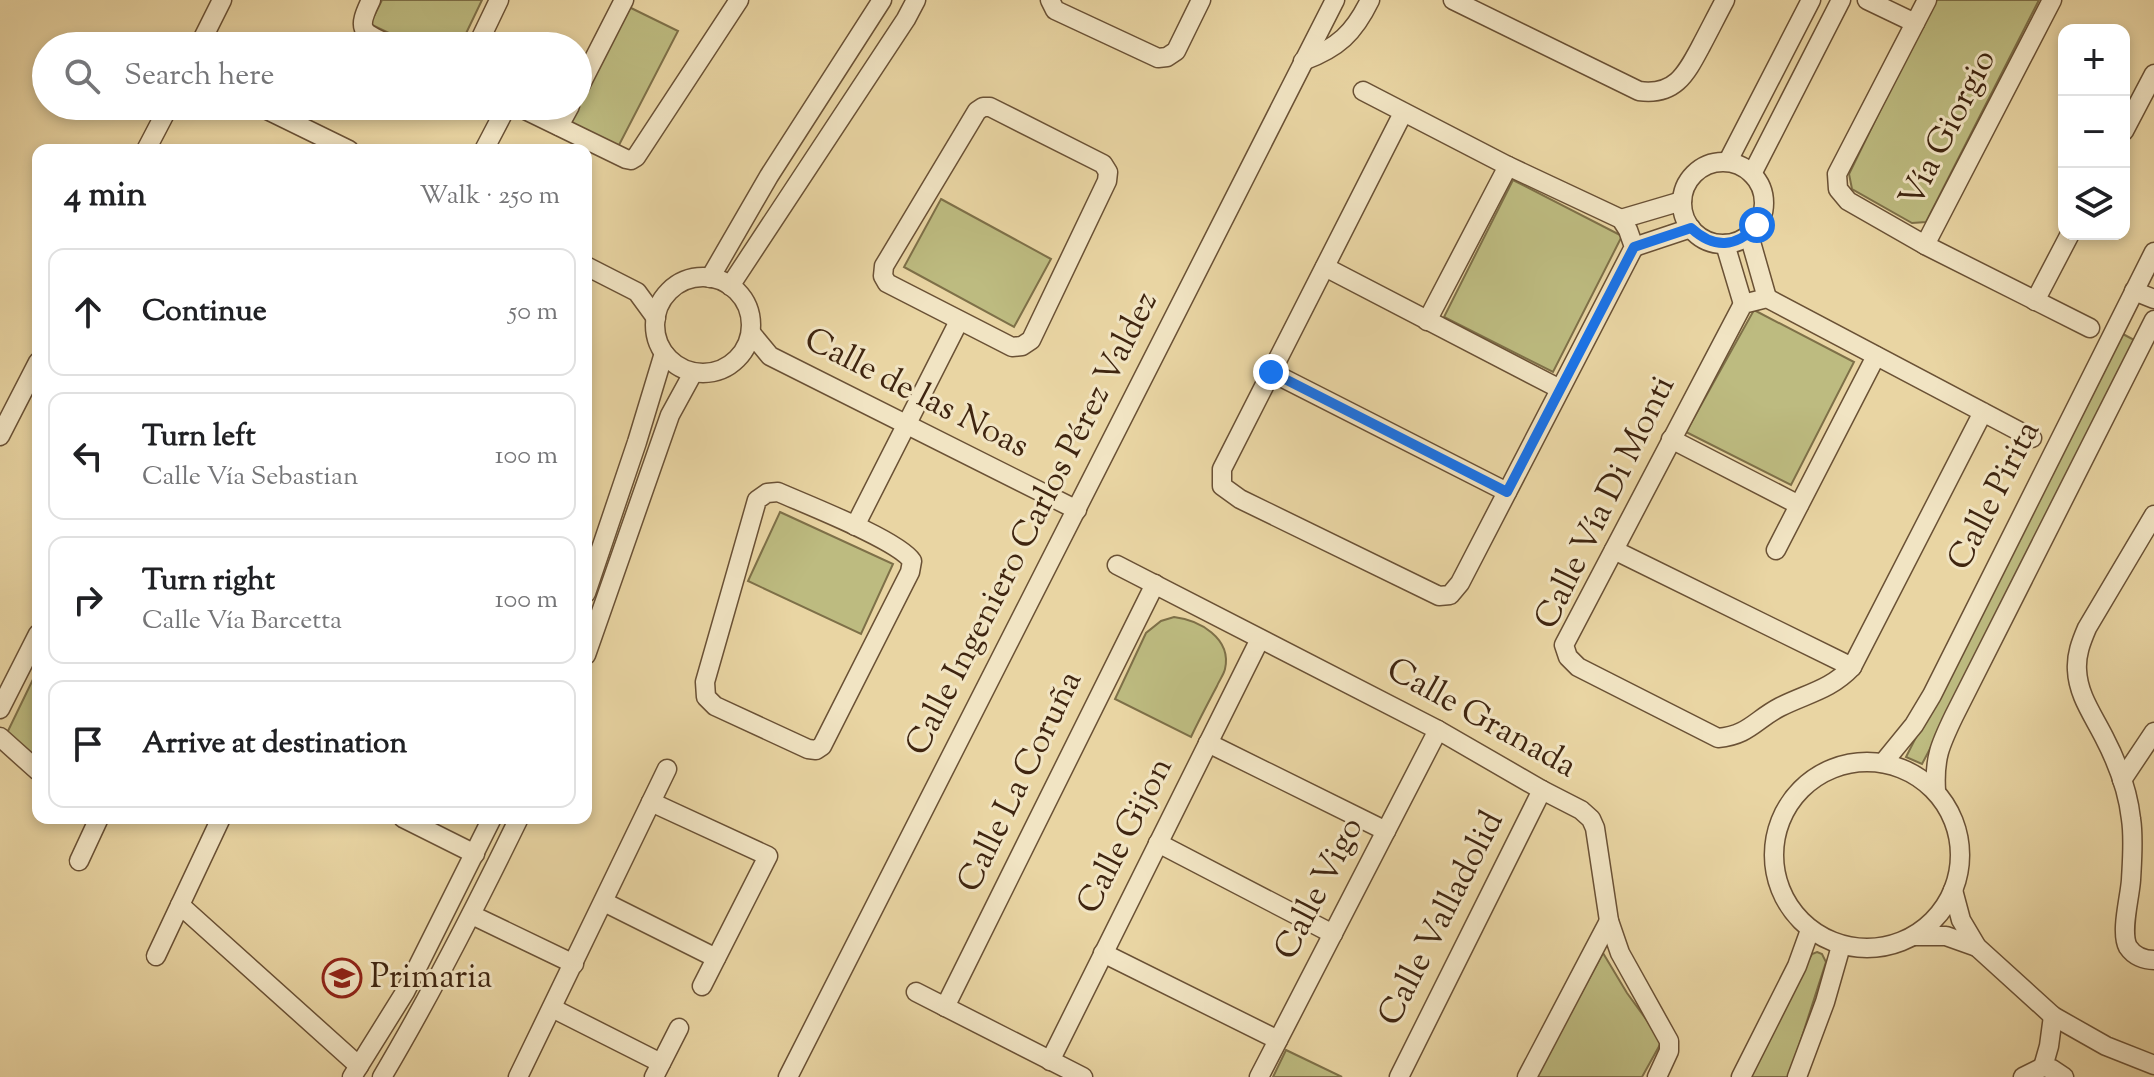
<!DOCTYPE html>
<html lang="en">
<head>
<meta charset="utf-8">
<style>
	:root { --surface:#fff; --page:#f6f6f6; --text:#202124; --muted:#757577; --line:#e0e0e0 }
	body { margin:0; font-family:"Sorts Mill Goudy",serif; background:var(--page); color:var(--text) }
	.controls { position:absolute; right:24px; top:24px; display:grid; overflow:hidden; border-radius:16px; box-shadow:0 4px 12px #0003 }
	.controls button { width:72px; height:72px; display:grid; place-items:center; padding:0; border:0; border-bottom:2px solid var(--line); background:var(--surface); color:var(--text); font:40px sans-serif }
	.stop { position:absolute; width:24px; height:24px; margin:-18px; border:6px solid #1a73e8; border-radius:50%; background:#fff }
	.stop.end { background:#1a73e8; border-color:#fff; box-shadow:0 2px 8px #0008 }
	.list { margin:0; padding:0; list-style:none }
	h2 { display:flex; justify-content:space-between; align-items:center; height:104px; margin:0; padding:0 32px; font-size:34px }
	h2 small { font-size:26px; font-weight:400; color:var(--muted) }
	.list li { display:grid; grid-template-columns:52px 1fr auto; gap:24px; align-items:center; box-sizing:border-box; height:128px; margin:0 16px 16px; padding:0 16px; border:2px solid var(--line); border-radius:16px }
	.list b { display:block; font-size:30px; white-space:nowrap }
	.list p { margin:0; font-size:26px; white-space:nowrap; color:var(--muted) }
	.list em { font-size:26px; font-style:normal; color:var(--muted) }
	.icon { flex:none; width:44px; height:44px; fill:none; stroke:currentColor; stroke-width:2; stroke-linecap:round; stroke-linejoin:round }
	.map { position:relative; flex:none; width:2154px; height:1077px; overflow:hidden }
	.search { position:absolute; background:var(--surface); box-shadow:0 4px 12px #0003; left:32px; top:32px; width:560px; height:88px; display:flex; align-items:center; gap:20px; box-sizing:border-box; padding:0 28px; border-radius:44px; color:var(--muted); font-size:30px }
	.panel { position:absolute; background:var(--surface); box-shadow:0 4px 12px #0003; left:32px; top:144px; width:560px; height:680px; border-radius:16px }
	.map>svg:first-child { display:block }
</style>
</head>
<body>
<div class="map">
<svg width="2154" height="1077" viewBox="0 0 2154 1077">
	<rect width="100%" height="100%" fill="#e9d5a3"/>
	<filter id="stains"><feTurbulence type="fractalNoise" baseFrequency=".0025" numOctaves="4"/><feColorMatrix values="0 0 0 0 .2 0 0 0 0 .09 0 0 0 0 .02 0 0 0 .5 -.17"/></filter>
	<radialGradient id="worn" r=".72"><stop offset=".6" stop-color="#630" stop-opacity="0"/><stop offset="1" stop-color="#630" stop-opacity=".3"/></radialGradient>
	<g fill="#bdbb80" stroke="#7e7048" stroke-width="2">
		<polygon points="382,0 482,0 460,46 416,46 370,24"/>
		<polygon points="1934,0 2039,0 1926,222 1912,223 1852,189 1849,174"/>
		<polygon points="629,7 678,31 618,147 568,126"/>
		<polygon points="1513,180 1622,236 1553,372 1444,317"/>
		<polygon points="941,199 1051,259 1014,327 904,267"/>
		<polygon points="1754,310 1854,362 1791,485 1686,432"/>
		<polygon points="2121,333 2136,341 2012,593 1922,764 1906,757"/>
		<polygon points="780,512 893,564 861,634 748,581"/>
		<path d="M 1174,617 C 1199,620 1232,638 1225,669 C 1224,674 1219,681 1217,686 C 1208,703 1199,720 1191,737 L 1115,699 L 1146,633 L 1161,621 Z"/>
		<polygon points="38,669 38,761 6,735"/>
		<polygon points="1817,952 1822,954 1826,962 1789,1077 1749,1077 1785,1003 1812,954"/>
		<polygon points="1603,953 1627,993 1662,1041 1642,1077 1536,1077"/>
		<polygon points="1286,1050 1342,1077 1273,1077"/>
	</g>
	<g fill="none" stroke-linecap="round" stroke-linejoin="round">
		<defs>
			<g id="minor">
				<path d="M 371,0 C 355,33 363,32 392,46"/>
				<polyline points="1050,0 1055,10 1158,58 1167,57 1176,51 1201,0"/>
				<path d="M 1453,0 L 1639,91 C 1675,96 1686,74 1701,46 C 1709,31 1717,15 1725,0"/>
				<polyline points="1867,0 1915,23"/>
				<polyline points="1927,0 1837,174 1838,189 1848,201 1925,245 2090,328"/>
				<polyline points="199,46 222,0"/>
				<polyline points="477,46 499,0"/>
				<path d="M 1303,61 C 1338,48 1354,33 1370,0"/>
				<polyline points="578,90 624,0"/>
				<polyline points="1363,91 1508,166 1621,219 1628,230 1634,247 1460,583 1450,595 1439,596 1240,499 1222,486 1222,469 1403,113"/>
				<polyline points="259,106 349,150"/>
				<polyline points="517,106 626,159 631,160 636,157 739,0"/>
				<polygon points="983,107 990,107 1103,164 1108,172 1107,181 1031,340 1022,346 1012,347 887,283 883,276 884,266 977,111"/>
				<polyline points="559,126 570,106"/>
				<polyline points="2124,131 2154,74"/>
				<polyline points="146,150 169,106"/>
				<polyline points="484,150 507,106"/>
				<polyline points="1728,161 1811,0"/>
				<circle cx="1723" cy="203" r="41"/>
				<polyline points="1752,174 1841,0"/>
				<polyline points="1621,219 1682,201"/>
				<polyline points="1749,235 1767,298"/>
				<polyline points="1725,244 1743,304"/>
				<polyline points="1925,245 2052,0"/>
				<polyline points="1634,247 1691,228"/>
				<polyline points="586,266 637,292 656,318"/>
				<polyline points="1325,267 1560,389"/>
				<circle cx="703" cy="325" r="48"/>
				<polyline points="710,278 769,176 882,0"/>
				<polyline points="730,286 906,19 916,0"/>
				<polyline points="2134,291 2154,299"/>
				<polyline points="2035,301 2070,234"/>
				<polyline points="1427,321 1508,166"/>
				<polyline points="751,333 770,356 1077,510"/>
				<polyline points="1271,372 1507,492"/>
				<path d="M 1983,412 L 1852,667 C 1830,690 1808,693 1780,707 C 1755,720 1749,735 1718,738 L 1578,667 L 1568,657 L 1564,645 L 1743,304 L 1767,298 L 2032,438"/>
				<polyline points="0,436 38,362"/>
				<polyline points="1671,439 1799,505"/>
				<path d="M 778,492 C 805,504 898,540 912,561 L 910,572 L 822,746 L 816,750 L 808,749 L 715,706 L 706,697 L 705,682 L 757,500 L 767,493 Z"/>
				<path d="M 2154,515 L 2087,628 C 2081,642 2076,655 2077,670 C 2078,695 2093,715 2104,737 C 2117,762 2128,791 2131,819 C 2134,838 2132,861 2131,880 C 2130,897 2120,932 2128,947 C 2134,956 2144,960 2154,960"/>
				<polyline points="855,526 959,321"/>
				<polyline points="1614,550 1852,667"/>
				<polyline points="1776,550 1876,356"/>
				<polyline points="1117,565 1438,730 1542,790 1581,810 1591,819 1595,828 1609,921 1620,953 1669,1041 1669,1051 1657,1077"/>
				<polyline points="586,593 637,442 664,353"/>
				<polyline points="586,655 670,415 693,373"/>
				<polyline points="0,709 38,634"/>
				<polyline points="0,737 38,771"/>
				<polyline points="1208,743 1386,831"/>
				<circle cx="1867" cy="855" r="93"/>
				<polyline points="1883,763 1914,725 1932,695 2154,252"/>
				<polyline points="2122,780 2154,732"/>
				<path d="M 1936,791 C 1934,758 1940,745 1954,716 L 2154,320"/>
				<polyline points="651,802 768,856 702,986"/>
				<polyline points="403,818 475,854"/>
				<polyline points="1158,843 1333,934"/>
				<polyline points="79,861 99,818"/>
				<polyline points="1953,890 1961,920 1977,947 2053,1016 2106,1046 2154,1065"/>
				<polyline points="604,902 716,958"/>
				<polyline points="180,905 359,1066"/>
				<polyline points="472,915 574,964"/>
				<polyline points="1914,936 1946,936 1977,947"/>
				<polyline points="1103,953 1278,1040"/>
				<polyline points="156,956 221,818"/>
				<polyline points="916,992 1083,1077"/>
				<polyline points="945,1007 1155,584"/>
				<polyline points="552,1008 661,1063"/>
				<polyline points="1050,1061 1260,639"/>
				<polyline points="2043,1067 2049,1046 2053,1016"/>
				<polyline points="352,1077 405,992 492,818"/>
				<path d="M 382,1077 C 432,993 476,906 519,818"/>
				<polyline points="518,1077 667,769"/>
				<polyline points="654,1077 679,1028"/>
				<polyline points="788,1077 1335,0"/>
				<polyline points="1259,1077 1438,730"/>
				<polyline points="1399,1077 1542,790"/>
				<polyline points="1527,1077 1609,921"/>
				<polyline points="1741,1077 1797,966 1810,930"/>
				<polyline points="1797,1077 1825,1002 1841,946"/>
				<polyline points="2023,1077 2043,1067 2052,1069 2064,1077"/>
			</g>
		</defs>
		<use href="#minor" stroke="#6a5135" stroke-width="21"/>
		<use href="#minor" stroke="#f1e4c3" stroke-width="18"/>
	</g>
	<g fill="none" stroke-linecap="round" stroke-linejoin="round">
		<path stroke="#1a73e8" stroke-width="10" d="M 1271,372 L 1507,492 L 1634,247 L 1691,228 C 1714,249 1736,248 1757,225"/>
	</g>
	<defs>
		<symbol id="school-ring" viewBox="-11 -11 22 22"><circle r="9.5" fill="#f1e4c3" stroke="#8f2418" stroke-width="1.5"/><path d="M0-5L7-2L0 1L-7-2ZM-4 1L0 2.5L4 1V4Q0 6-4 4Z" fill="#8f2418"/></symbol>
	</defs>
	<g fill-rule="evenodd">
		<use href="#school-ring" x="320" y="956" width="44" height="44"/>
	</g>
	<g text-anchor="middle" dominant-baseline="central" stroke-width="6" stroke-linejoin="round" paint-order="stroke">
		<g font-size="34" fill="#3f2510" stroke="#f1e4c3">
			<text transform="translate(1949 129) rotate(-63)">Vía Giorgio</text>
			<text transform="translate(916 394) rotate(27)">Calle de las Noas</text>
			<text transform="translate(1995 496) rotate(-63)">Calle Pirita</text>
			<text transform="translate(1606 503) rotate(-64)">Calle Vía Di Monti</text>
			<text transform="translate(1033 524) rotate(-63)">Calle Ingeniero Carlos Pérez Valdez</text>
			<text transform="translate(1481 719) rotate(29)">Calle Granada</text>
			<text transform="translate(1021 782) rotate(-64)">Calle La Coruña</text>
			<text transform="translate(1126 836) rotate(-63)">Calle Gijon</text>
			<text transform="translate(1320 889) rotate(-63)">Calle Vigo</text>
			<text transform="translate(1442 919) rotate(-63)">Calle Valladolid</text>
		</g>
		<g font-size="34" fill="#3f2510" stroke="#f1e4c3" text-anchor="start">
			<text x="370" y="978">Primaria</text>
		</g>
	</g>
	<rect width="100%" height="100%" filter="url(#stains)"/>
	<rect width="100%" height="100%" fill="url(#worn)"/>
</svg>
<div class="controls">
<button>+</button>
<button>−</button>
<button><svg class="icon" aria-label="layers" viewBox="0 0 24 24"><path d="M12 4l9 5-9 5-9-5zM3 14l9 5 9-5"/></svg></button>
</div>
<div class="stop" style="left:1757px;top:225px"></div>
<div class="stop end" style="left:1271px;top:372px"></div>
<div class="search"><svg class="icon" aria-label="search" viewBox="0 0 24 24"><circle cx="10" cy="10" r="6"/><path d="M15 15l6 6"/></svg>Search here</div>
<section class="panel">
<h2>4 min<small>Walk · 250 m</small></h2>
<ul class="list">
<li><svg class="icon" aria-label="ahead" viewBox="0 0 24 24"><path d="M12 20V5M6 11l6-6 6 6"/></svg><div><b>Continue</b></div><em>50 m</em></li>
<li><svg class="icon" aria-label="left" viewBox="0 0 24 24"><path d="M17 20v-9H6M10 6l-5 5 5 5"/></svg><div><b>Turn left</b><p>Calle Vía Sebastian</p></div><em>100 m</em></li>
<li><svg class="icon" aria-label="right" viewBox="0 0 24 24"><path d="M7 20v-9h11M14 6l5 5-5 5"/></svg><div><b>Turn right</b><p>Calle Vía Barcetta</p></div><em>100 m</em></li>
<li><svg class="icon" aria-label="arrive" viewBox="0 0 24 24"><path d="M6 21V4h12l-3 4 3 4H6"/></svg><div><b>Arrive at destination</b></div></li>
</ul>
</section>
</div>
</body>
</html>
